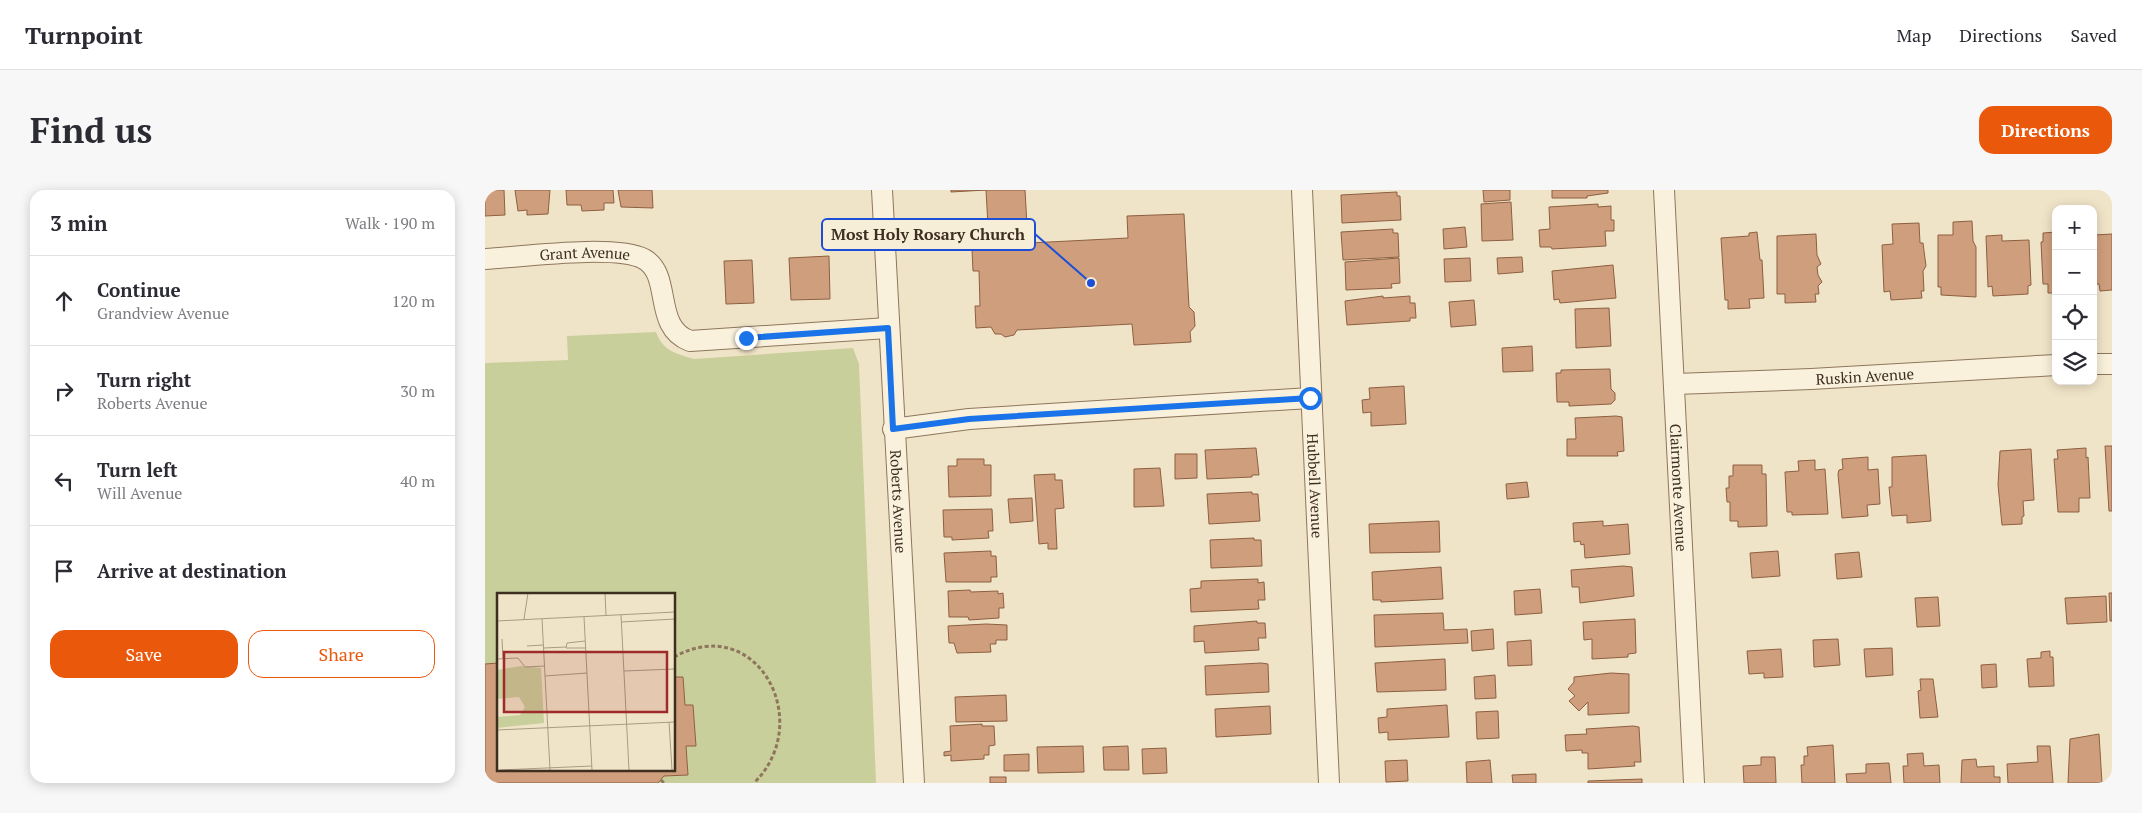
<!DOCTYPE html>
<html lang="en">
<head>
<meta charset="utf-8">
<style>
	:root { --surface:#fff; --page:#f7f7f7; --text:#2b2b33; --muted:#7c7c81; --line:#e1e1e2; --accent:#ea580c }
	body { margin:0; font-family:"PT Serif",serif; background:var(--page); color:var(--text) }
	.controls { position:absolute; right:15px; top:15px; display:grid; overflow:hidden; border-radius:10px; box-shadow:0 2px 12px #0003 }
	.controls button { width:45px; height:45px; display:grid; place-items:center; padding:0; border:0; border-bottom:1px solid var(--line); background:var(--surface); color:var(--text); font:25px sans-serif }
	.stop { position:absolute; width:15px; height:15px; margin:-11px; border:4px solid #1a73e8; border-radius:50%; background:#fff }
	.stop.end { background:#1a73e8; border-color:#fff; box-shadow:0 1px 5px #0008 }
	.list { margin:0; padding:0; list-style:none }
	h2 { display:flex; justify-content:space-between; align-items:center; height:65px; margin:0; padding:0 20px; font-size:21px }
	h2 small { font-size:16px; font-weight:400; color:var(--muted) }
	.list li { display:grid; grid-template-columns:32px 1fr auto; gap:15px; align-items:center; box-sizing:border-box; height:90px; padding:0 20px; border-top:1px solid var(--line) }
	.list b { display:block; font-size:19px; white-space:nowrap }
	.list p { margin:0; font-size:16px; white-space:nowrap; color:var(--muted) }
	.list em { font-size:16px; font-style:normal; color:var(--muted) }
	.actions { display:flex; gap:10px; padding:15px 20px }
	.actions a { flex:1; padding:11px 0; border:1px solid var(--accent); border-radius:15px; text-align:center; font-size:18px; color:var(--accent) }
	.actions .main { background:var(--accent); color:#fff }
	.icon { flex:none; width:28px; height:28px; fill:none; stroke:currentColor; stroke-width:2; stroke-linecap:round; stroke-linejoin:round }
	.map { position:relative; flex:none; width:1627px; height:593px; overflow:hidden; border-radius:15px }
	header { display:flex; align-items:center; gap:30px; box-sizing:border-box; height:70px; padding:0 25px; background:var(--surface); border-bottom:1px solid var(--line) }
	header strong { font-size:24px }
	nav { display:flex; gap:28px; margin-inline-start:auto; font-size:18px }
	.intro { display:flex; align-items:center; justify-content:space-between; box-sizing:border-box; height:120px; padding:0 30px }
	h1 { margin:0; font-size:35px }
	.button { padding:12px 22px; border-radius:15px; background:var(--accent); color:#fff; font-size:18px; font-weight:700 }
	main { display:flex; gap:30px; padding:0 30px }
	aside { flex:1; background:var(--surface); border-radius:15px; box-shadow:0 2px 12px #0003 }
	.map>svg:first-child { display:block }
</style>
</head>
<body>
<header>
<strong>Turnpoint</strong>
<nav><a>Map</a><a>Directions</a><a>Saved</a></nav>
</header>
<div class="intro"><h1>Find us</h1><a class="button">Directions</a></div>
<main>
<aside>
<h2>3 min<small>Walk · 190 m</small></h2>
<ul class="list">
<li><svg class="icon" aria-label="ahead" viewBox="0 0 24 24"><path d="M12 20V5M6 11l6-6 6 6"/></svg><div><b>Continue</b><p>Grandview Avenue</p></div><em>120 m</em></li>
<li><svg class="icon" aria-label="right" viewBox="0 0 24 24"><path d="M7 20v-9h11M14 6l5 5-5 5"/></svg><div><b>Turn right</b><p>Roberts Avenue</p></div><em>30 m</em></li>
<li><svg class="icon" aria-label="left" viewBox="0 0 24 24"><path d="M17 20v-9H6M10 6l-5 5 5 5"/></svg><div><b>Turn left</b><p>Will Avenue</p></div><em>40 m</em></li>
<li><svg class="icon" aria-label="arrive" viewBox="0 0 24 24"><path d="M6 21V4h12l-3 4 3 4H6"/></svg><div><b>Arrive at destination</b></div></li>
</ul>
<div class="actions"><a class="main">Save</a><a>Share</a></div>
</aside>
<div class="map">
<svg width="1627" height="593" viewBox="0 0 1627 593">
	<rect width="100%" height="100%" fill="#f0e4c8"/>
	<path fill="#c9cf9b" d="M 171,142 C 179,162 190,163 209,169 L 368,158 L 374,174 L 391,593 L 173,593 L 179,586 L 203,585 L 201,556 L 211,556 L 208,515 L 200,515 L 198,487 L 189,487 L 189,404 L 14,404 L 14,473 L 0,474 L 0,173 L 83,170 L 82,146 Z"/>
	<g fill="#cf9f7d" stroke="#8d5f41">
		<polygon points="0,0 19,0 20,25 0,26"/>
		<polygon points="30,0 65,0 63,24 42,25 42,20 33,21"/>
		<polygon points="81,0 128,0 129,13 119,13 119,20 97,21 96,15 82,15"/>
		<polygon points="133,0 167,0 168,18 136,17"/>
		<polygon points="466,0 540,0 543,53 525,54 518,49 506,52 504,54 501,0 466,2"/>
		<polygon points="998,0 1025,0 1025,10 999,12"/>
		<polygon points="1067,0 1123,0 1123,3 1102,6 1102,8 1067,8"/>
		<polygon points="912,2 912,6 915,6 916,30 857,33 856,5"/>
		<polygon points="1026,12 1028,50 997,51 996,14"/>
		<polygon points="1113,14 1113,17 1126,16 1126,30 1129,30 1129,41 1120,41 1121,56 1067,59 1066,57 1055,57 1054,40 1065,39 1064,17"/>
		<polygon points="699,24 704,117 709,122 710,136 705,142 706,152 649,155 647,134 532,140 529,145 520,147 516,144 510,144 506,137 491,138 490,116 495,116 494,81 488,81 487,60 502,59 506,52 518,49 525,54 643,48 642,26"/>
		<polygon points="1487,31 1488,51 1491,57 1491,107 1456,105 1456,97 1453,97 1453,45 1468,45 1468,32"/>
		<polygon points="1434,33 1435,53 1438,53 1441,76 1438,81 1439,101 1436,101 1437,108 1406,110 1405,101 1399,102 1397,55 1408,54 1407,34"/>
		<polygon points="980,37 982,57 959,59 958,39"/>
		<polygon points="908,39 908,43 913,43 914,67 858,70 856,42"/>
		<polygon points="1272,42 1275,70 1277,70 1279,108 1264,109 1265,118 1243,119 1243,110 1240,110 1236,48 1264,46 1264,43"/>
		<polygon points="1571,42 1571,103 1563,103 1563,94 1558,94 1556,52 1558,52 1558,43"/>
		<polygon points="1331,44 1332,65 1336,74 1332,77 1333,85 1337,92 1333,96 1334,104 1330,104 1331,112 1300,113 1300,104 1292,104 1292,46"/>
		<polygon points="1627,44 1627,100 1615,101 1614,94 1611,94 1610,45"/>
		<polygon points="1517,45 1517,51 1544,50 1546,95 1543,96 1543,104 1508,106 1507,96 1503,97 1501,46"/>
		<polygon points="344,66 345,109 306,110 304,68"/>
		<polygon points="1037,67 1038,82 1013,84 1012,68"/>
		<polygon points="914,68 915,93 906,94 907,98 861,100 860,72"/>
		<polygon points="985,68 986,91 960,92 959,69"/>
		<polygon points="267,70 269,113 241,114 239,71"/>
		<polygon points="1128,75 1131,108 1075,113 1074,109 1069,110 1067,81"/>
		<polygon points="898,106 898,108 925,106 925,113 930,113 931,128 925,128 925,131 862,135 860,111"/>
		<polygon points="989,110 991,135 966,137 964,112"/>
		<polygon points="1124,118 1126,156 1091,158 1090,119"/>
		<polygon points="1047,156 1048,181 1018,182 1017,158"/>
		<polygon points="1125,179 1126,199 1130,203 1130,210 1126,214 1084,216 1084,212 1072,212 1071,183 1076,183 1076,180"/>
		<polygon points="919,196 921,234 886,236 886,222 878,223 877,210 885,209 884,198"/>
		<polygon points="1131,226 1137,227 1139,261 1132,262 1133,266 1082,266 1082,249 1091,249 1090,228"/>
		<polygon points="1620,256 1627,256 1627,321 1624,321"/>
		<polygon points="771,258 774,285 767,285 767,287 722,289 720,260"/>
		<polygon points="1601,258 1601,268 1603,267 1605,308 1594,308 1594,322 1573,322 1569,269 1573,269 1572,260"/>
		<polygon points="1546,259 1549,310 1538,311 1539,326 1537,327 1537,334 1517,335 1513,295 1515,261"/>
		<polygon points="690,264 712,264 712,288 690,289"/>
		<polygon points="1441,265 1446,331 1422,333 1422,325 1407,326 1404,297 1407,297 1407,267"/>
		<polygon points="1383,267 1383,280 1393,279 1395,314 1382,315 1383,326 1357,328 1353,284 1354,280 1358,279 1357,269"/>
		<polygon points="472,269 499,269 499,275 506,275 506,306 464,307 463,276 472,276"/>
		<polygon points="1330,270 1330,280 1340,279 1343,324 1307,325 1307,322 1302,322 1300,282 1314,281 1313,271"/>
		<polygon points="1248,275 1277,275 1277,284 1281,284 1282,336 1253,337 1253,331 1245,331 1245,312 1242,312 1241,298 1244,298 1244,286 1248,286"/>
		<polygon points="675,278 679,316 649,317 649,279"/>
		<polygon points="570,284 570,290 577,290 579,318 570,319 572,359 563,359 563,353 554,354 549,285"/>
		<polygon points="1042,292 1044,307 1022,309 1021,294"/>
		<polygon points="767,302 767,304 773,304 775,331 724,334 722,304"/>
		<polygon points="547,308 548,331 525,333 523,309"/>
		<polygon points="507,319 508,341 503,341 504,348 467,350 467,347 459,347 458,320"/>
		<polygon points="954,331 955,362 885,363 884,334"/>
		<polygon points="1118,331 1118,336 1143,334 1145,364 1100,368 1099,354 1096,355 1095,351 1089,352 1088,333"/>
		<polygon points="769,348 769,350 776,350 777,376 726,378 725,350"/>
		<polygon points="506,361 506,366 511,366 512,387 506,387 506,392 461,392 459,363"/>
		<polygon points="1293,361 1295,386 1267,388 1265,363"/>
		<polygon points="1374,362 1377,387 1352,389 1350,364"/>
		<polygon points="1138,376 1147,377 1149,406 1095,413 1094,397 1087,397 1086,380"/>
		<polygon points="956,377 958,409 896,412 896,410 888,410 887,382"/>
		<polygon points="773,389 773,393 779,392 780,410 773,410 774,419 706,422 705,399 716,398 716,391"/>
		<polygon points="1055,399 1057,423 1030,425 1029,401"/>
		<polygon points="485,400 486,402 513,401 513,404 518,403 519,418 514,418 514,428 484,430 483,427 464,427 463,401"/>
		<polygon points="1624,403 1627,403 1627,431 1625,431"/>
		<polygon points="1621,406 1622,432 1582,434 1580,408"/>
		<polygon points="1453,407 1455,436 1432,437 1430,408"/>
		<polygon points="958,423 959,440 982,439 983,453 890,457 889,425"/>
		<polygon points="1150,429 1151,463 1143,464 1143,467 1107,469 1107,449 1099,450 1098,432"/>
		<polygon points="772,431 772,433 780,433 781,448 773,448 774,460 720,463 719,451 709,452 709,436"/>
		<polygon points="501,434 522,435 522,450 511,450 511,454 505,454 506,462 472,463 469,453 464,453 463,436"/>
		<polygon points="1008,439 1009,459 987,461 986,441"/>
		<polygon points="1353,449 1355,475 1329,477 1328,450"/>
		<polygon points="1046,450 1047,475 1023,476 1022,452"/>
		<polygon points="1407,458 1408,485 1381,487 1379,459"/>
		<polygon points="1296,459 1298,487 1279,488 1279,483 1264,484 1262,461"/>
		<polygon points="1565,461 1565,467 1568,467 1569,496 1544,497 1542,469 1556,468 1556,462"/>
		<polygon points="960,469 961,500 892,502 890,473"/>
		<polygon points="14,473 14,579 189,579 189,487 198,487 200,515 208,515 211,556 201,556 203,585 179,586 173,593 0,593 0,474"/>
		<polygon points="776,473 783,474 784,502 721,505 720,476"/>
		<polygon points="1511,474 1512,497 1497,498 1496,475"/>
		<polygon points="1126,483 1144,484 1144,523 1103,525 1103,512 1094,521 1084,511 1090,506 1083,499 1089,492 1089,487"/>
		<polygon points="1010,485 1011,508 990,509 989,487"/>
		<polygon points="1435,489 1448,489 1453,527 1435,528 1433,501 1436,500"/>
		<polygon points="521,505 522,531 471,532 470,507"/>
		<polygon points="962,515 964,547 903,550 903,542 894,543 893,528 902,527 902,519"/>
		<polygon points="785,516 786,544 731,547 730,519"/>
		<polygon points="1013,521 1014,548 992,549 991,522"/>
		<polygon points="497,534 497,536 509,536 510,555 504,556 504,565 499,565 499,569 466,571 466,565 459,566 459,562 466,561 465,536"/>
		<polygon points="1148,536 1154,537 1156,572 1149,572 1150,576 1103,579 1103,563 1097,563 1097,560 1081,561 1080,545 1102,544 1101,539"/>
		<polygon points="1614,544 1617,593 1583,593 1585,549"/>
		<polygon points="1348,555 1350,593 1317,593 1316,575 1319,575 1319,566 1323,566 1322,557"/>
		<polygon points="598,556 599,582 553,583 552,557"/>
		<polygon points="643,556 644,580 619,580 618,557"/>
		<polygon points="1552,556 1565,556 1568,593 1523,593 1522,574 1553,572"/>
		<polygon points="681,558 682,583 658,584 657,559"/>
		<polygon points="1438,563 1439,576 1454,575 1455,593 1419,593 1418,576 1423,576 1422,564"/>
		<polygon points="544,564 544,581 519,581 519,565"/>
		<polygon points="1276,567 1290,567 1291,593 1259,593 1258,576 1276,575"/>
		<polygon points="1491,569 1492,577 1509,576 1509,587 1515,587 1515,593 1476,593 1477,570"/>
		<polygon points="922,570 923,591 901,592 900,571"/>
		<polygon points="1005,570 1007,593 982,593 981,572"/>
		<polygon points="1404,573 1406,593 1362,593 1361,584 1381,583 1381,574"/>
		<polygon points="1051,584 1051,593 1028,593 1027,585"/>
		<rect x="505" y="587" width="16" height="6"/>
		<polygon points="1157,589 1157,593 1103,593 1103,591"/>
	</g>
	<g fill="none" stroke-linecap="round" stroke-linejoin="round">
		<defs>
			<g id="minor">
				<path id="s1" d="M 397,0 L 429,593"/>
				<path id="s2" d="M 817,0 L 844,593"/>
				<path id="s3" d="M 1179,0 L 1209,593"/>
				<path id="s4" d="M 0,69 C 36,67 130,54 159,69 C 188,85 167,137 205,151 L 403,138"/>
				<polyline points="1608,174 1627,174"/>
				<path id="s5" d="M 1190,194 L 1326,189 L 1571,175"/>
				<polyline points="408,239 484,229 825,208"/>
			</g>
		</defs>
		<use href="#minor" stroke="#8d765c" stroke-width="22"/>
		<g stroke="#8d765c" stroke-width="3" stroke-dasharray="4 2.5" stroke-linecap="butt">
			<path d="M 189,467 C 272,421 331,532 269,593"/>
			<polyline points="176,590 179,593"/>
		</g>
		<use href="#minor" stroke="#faf1dc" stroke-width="20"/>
	</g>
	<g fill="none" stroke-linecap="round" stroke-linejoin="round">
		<polyline stroke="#1a73e8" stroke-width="6" points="261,148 403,138 408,239 484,229 825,208"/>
	</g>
	<g text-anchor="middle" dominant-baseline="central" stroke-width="4" stroke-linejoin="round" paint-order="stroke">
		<g font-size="15" fill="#3d2e20" stroke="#f7eed8">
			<text stroke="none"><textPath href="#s4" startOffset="100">Grant Avenue</textPath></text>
			<text stroke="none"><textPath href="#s5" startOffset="190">Ruskin Avenue</textPath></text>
			<text stroke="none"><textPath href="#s3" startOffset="298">Clairmonte Avenue</textPath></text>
			<text stroke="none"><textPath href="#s2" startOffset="296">Hubbell Avenue</textPath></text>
			<text stroke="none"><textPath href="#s1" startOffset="312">Roberts Avenue</textPath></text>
		</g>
	</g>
	<g transform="translate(12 403)">
		<rect width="178" height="178" fill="#f0e4c8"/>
		<path d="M 24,73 L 44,75 L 47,130 L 0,135 L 0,124 L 23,122 L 28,114 L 22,104 L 0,106 L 0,77 Z" fill="#c9cf9b"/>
		<path fill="none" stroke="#a89b85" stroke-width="1" d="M 108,0 L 109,22M 124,22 L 132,177M 87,24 L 95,177M 27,26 L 31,0M 45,26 L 53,177M 0,28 L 178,19M 124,29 L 178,26M 5,46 L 6,66M 88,48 L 70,50 L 69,55 L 89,55M 30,53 L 46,52M 47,55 L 69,54M 0,66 L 21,65 L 28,74 L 48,73M 127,78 L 178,76M 48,83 L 90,80M 172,129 L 175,177M 0,137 L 178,129M 3,177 L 95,173"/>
		<path fill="#9e2a2b" fill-opacity="0.15" stroke="#9e2a2b" stroke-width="2.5" d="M 7,59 L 170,59 L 170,119 L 7,119 Z"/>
		<rect width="178" height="178" fill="none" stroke="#3d2e20" stroke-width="2.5"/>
	</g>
	<path fill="none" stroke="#1d4ed8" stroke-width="2" d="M606 93L550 44"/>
	<circle fill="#1d4ed8" stroke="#f7eed8" stroke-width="2" cx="606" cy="93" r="5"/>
	<rect fill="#f7eed8" stroke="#1d4ed8" stroke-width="2" x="337" y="29" width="213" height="31" rx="5"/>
	<g font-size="16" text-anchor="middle" font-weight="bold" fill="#3d2e20">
		<text x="443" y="50">Most Holy Rosary Church</text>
	</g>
</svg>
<div class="controls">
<button>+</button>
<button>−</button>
<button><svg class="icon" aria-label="locate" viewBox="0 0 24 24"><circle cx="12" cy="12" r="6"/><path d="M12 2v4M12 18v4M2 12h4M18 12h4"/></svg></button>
<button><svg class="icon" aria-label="layers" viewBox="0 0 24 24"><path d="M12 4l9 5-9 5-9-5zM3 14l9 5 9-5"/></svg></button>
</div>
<div class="stop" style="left:825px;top:208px"></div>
<div class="stop end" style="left:261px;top:148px"></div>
</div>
</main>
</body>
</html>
